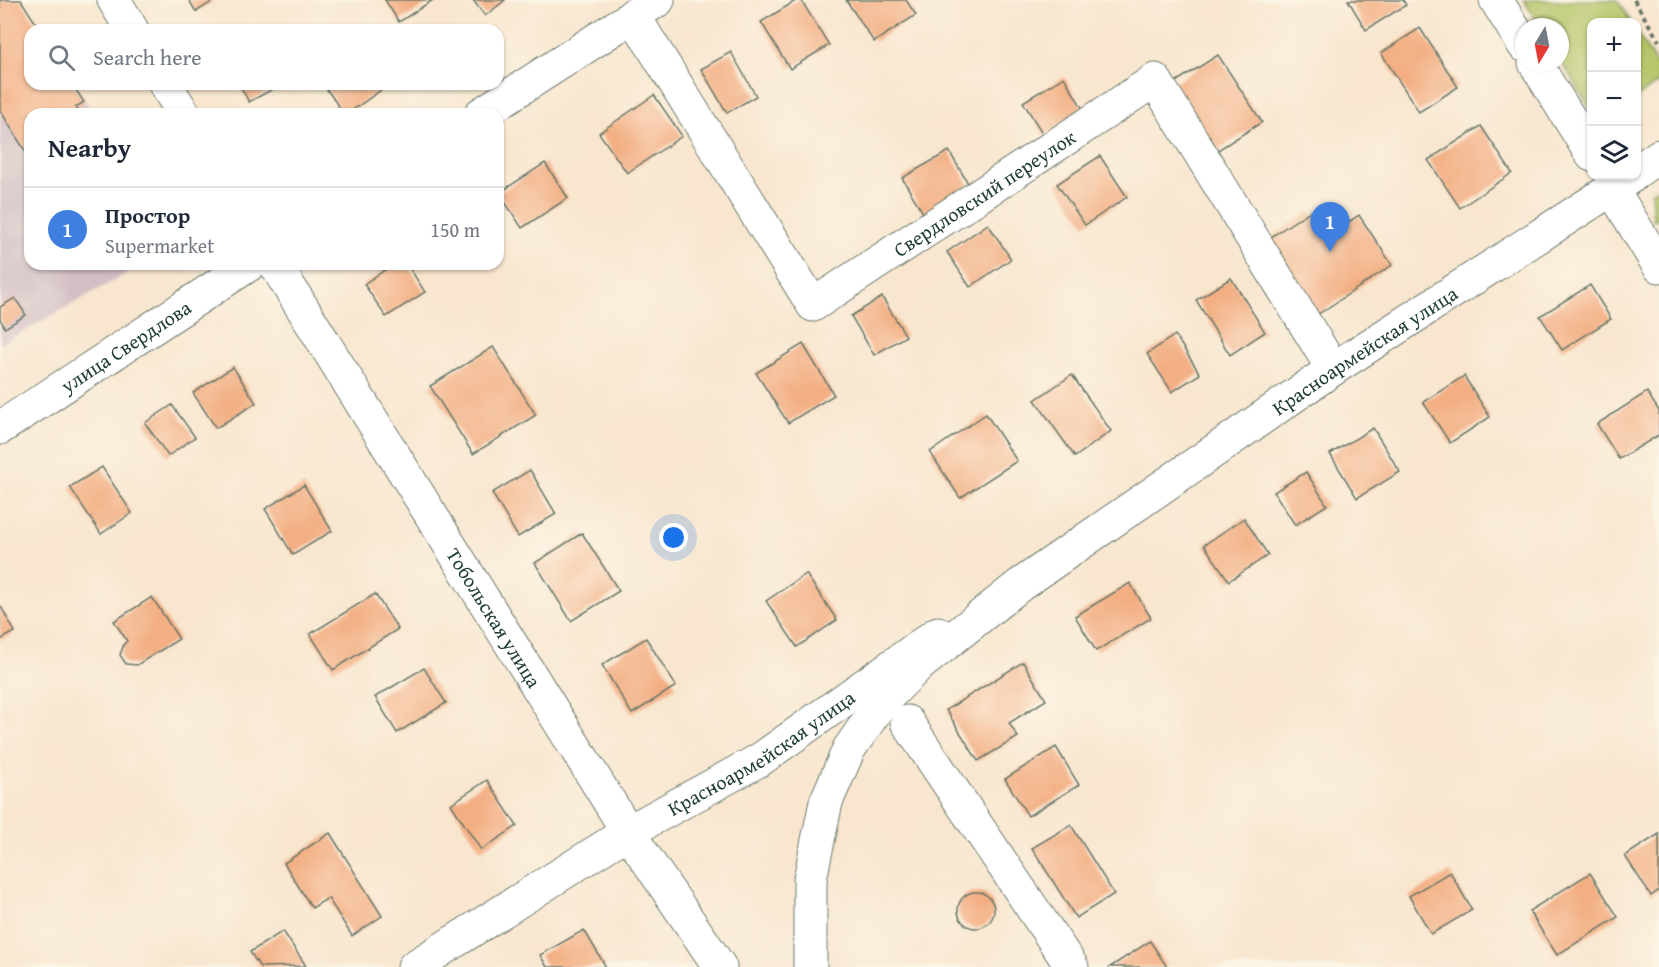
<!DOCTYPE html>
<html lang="en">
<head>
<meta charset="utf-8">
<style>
	:root { --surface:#fff; --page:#f2f2f3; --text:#1f2937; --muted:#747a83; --line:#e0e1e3; --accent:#111827 }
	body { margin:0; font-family:"Gentium Book Plus",serif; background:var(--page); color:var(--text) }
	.controls { position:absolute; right:18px; top:18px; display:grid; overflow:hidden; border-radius:12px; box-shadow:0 2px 4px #0004 }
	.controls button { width:54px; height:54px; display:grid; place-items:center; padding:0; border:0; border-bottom:2px solid var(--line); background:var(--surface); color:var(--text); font:30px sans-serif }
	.compass { position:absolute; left:1515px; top:18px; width:54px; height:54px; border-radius:50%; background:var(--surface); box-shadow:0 2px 4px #0004; rotate:190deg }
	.you { position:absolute; left:674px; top:538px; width:21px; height:21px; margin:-15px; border:4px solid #fff; border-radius:50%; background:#1a73e8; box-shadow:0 0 0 9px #1a73e833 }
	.badge { display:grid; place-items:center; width:39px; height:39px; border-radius:50%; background:var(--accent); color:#fff; font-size:20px; font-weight:700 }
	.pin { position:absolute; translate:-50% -50px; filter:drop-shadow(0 2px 3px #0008) }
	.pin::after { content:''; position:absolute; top:32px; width:21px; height:18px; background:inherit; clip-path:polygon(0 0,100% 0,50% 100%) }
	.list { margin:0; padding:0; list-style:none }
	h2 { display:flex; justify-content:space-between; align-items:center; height:78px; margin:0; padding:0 24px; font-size:26px }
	h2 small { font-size:20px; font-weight:400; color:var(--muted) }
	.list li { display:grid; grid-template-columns:39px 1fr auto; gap:18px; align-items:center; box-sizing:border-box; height:84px; padding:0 24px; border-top:2px solid var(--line) }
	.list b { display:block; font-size:22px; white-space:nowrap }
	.list p { margin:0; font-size:20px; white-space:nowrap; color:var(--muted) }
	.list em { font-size:20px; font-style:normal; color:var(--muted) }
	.icon { flex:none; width:33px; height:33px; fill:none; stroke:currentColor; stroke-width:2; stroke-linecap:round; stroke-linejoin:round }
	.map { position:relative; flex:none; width:1659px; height:967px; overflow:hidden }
	.search { position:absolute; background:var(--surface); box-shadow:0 2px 4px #0004; left:24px; top:24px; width:480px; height:66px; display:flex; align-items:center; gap:15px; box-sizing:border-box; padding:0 21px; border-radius:18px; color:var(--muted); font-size:22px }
	.panel { position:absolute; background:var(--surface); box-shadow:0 2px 4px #0004; left:24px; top:108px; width:480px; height:162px; border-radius:18px }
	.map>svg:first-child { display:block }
</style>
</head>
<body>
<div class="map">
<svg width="1659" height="967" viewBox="0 0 1659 967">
	<rect width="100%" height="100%" fill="#fcf5e5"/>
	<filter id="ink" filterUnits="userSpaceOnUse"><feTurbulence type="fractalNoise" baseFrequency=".0167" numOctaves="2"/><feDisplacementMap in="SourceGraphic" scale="12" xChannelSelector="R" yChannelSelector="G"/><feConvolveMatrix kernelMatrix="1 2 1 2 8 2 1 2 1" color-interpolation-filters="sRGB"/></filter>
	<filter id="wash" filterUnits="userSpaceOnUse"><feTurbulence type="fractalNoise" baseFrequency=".008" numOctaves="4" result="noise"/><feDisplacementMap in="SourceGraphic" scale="24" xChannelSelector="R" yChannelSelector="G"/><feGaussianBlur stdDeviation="1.35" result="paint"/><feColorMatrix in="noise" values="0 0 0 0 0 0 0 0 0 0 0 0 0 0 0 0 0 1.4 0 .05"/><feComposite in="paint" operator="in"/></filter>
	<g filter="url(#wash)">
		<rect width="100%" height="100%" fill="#f8e6cf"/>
		<polygon fill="#d2bec5" points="0,0 30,30 30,84 74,84 94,114 30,114 30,264 143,264 0,345"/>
		<g fill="#b2c264" stroke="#68804c" stroke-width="1.5">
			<polygon points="1524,0 1617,0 1631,22 1592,22 1591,110 1560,59 1560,27 1540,27"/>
			<polygon points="1637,32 1659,69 1659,82 1637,97"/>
			<polygon points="1659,187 1659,217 1653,221 1651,192"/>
		</g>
		<g id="blocks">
			<g fill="#f3ae82">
				<polygon points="0,0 21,0 40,30 30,30 30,84 72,84 84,102 76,107 80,114 30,114 30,159 0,110"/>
				<polygon points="189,0 215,0 196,12"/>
				<polygon points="385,0 433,0 399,22"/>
				<polygon points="473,0 505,0 485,16"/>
				<polygon points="797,0 801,0 829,45 790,69 761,22"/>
				<polygon points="846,0 906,0 916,15 874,42"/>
				<polygon points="1348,0 1403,0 1406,5 1366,30"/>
				<polygon points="1420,28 1458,87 1419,112 1381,53"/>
				<polygon points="731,52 756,96 727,113 701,69"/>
				<polygon points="1218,55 1262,122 1218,150 1174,83"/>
				<polygon points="1064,77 1084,111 1044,136 1023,102"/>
				<polygon points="239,84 282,84 249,102"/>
				<polygon points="323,84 376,84 381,90 347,114 344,114"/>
				<polygon points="654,95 682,136 627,173 599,133"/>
				<polygon points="1481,126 1512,173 1460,208 1428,160"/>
				<polygon points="949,151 969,185 923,213 902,178"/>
				<polygon points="1100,156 1127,197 1085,225 1057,184"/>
				<polygon points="545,163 568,198 522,228 499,193"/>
				<polygon points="1310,211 1327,236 1359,215 1392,265 1317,315 1268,239"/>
				<polygon points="988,224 1011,259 970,287 947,252"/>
				<polygon points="394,264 407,264 425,292 386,317 364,284"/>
				<polygon points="1231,278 1265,332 1230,355 1196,300"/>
				<polygon points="1590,285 1611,319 1562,350 1540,316"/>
				<polygon points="882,297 906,336 874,355 851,316"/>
				<polygon points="15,298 26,315 5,328 0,319 0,307"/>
				<polygon points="1175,335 1200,374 1172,392 1147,354"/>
				<polygon points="803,344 834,395 788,423 756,373"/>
				<polygon points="493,347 536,415 473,454 430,386"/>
				<polygon points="233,367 256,403 216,428 193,393"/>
				<polygon points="1072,375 1111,431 1075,457 1035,400"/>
				<polygon points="1464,376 1490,417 1450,443 1423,402"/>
				<polygon points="1647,392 1659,411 1659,435 1619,459 1597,424"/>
				<polygon points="172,405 195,437 168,456 145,423"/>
				<polygon points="986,414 1017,461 960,498 930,452"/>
				<polygon points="1373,428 1400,472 1357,498 1330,454"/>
				<polygon points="102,467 132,513 101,534 70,487"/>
				<polygon points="530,470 556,514 518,537 492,493"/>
				<polygon points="1306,472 1327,505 1295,525 1274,492"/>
				<polygon points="304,485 332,531 293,555 265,509"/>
				<polygon points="1244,518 1268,555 1229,581 1204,545"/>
				<polygon points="582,533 619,591 571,621 535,563"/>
				<polygon points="806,574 837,620 797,647 766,601"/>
				<polygon points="1130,583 1151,618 1096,651 1075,616"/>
				<polygon points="375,594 398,629 333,670 310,634"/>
				<polygon points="152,597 179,639 137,665 126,664 120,655 124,644 127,641 114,621"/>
				<polygon points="0,605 15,632 0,640"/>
				<polygon points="646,638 676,686 632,714 602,665"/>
				<polygon points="1023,662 1046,700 1009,723 1018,737 978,761 946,710"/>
				<polygon points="424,668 446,703 397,733 375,697"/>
				<polygon points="1056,747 1079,785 1028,816 1005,779"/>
				<polygon points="487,780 517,826 481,850 451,804"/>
				<polygon points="1071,825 1114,894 1076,918 1032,848"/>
				<polygon points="330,833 382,916 352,936 328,898 312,908 284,863"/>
				<polygon points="1659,834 1659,890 1651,896 1625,856"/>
				<polygon points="1450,872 1472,910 1431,934 1409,896"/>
				<polygon points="1590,873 1618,917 1557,955 1529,911"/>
				<circle cx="976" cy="910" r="18"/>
				<polygon points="584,930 606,967 547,967 540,955"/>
				<polygon points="283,931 306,966 260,967 250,952"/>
				<polygon points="1150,941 1167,967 1110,967"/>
			</g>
		</g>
	</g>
	<g filter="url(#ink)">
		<use href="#blocks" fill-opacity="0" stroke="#6b786a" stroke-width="1.5"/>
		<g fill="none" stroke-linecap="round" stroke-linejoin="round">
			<defs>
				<g id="minor">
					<polyline points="114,0 132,30"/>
					<polyline points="1496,0 1524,45"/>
					<path id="s1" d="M 633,15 L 813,305 L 1155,80 L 1333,369"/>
					<polyline points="1535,63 1592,155"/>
					<polyline points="165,84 184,114"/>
					<polyline points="481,114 658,0"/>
					<path id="s2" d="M 275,264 L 628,832 L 720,967"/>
					<path id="s3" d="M 0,428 L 250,264"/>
					<polyline points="907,722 1072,967"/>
					<path id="s4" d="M 414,967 L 628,832 L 761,759 L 938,633"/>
				</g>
				<g id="tertiary">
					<path id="s5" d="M 810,967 L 810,879 L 826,802 L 849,749 L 881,703 L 917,667 L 1020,585 L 1333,369 L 1612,189"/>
				</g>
				<g id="secondary">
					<polyline points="1636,172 1659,156"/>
					<polyline points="1632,176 1612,189 1659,266"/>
				</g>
			</defs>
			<use href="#minor" stroke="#6b786a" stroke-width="35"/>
			<use href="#tertiary" stroke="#6b786a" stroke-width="35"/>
			<use href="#secondary" stroke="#6b786a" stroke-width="35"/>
			<polyline stroke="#6b786a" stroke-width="4" stroke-dasharray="4.5 4.5" stroke-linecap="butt" points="1634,0 1659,41"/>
			<use href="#minor" stroke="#fff" stroke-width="33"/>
			<use href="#tertiary" stroke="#fff" stroke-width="33"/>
			<use href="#secondary" stroke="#fff" stroke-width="33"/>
		</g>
	</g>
	<g text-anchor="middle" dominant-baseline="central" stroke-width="4.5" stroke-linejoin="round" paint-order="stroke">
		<g font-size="20" fill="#1f3d34" stroke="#fcf5e5">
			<text stroke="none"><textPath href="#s1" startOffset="546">Свердловский переулок</textPath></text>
			<text stroke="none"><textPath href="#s3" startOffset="150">улица Свердлова</textPath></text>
			<text stroke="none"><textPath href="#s5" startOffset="880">Красноармейская улица</textPath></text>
			<text stroke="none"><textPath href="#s2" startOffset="416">Тобольская улица</textPath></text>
			<text stroke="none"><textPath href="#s4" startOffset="408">Красноармейская улица</textPath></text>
		</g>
	</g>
</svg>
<div class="controls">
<button>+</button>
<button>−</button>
<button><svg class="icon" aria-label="layers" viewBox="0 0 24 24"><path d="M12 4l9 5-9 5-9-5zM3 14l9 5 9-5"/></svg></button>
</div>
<svg class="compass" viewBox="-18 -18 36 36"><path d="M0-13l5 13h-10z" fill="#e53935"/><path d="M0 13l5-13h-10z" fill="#747a83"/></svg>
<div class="you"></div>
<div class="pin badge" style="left:1330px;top:252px;background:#3f7fe0">1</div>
<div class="search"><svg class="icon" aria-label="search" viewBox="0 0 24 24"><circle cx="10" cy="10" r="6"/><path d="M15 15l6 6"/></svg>Search here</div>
<section class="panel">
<h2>Nearby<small></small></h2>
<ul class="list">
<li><span class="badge" style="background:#3f7fe0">1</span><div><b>Простор</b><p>Supermarket</p></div><em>150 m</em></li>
</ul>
</section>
</div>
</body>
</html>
